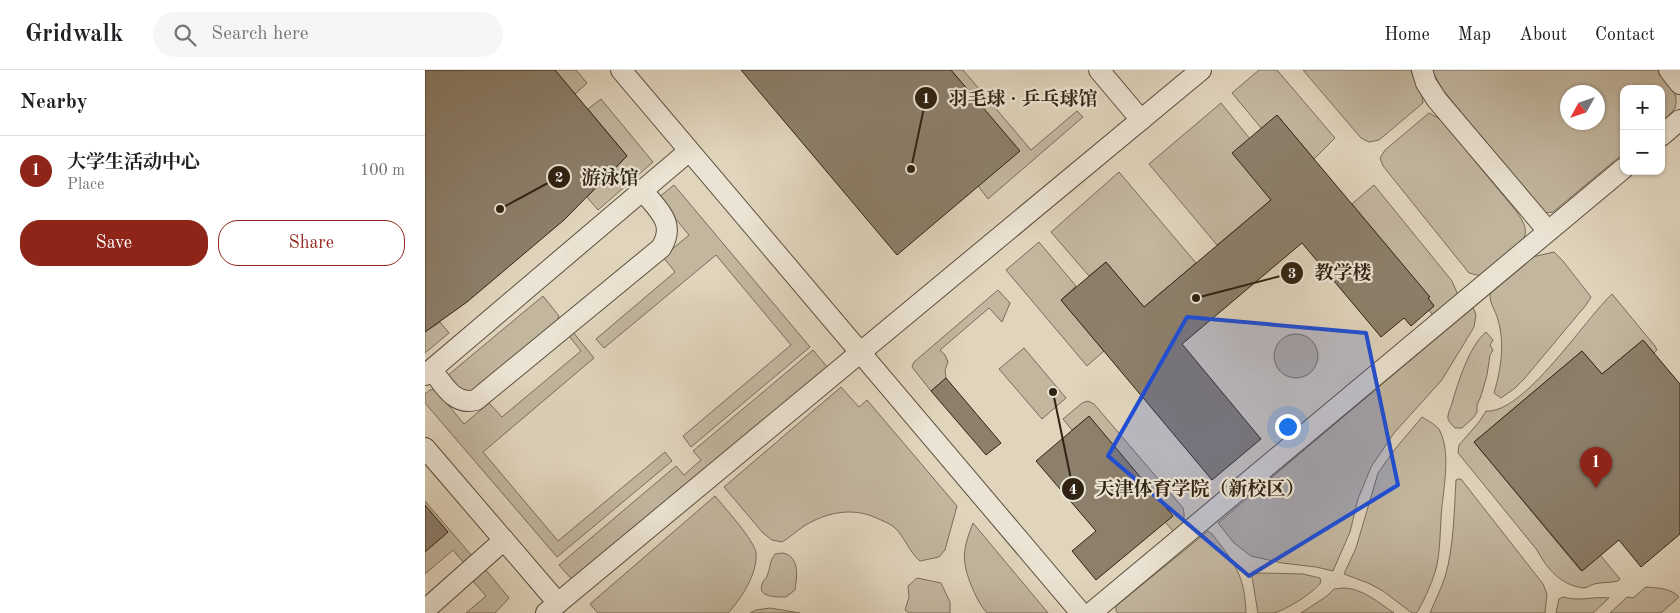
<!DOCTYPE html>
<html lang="en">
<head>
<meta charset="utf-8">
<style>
	:root { --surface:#fff; --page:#f6f6f6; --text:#202124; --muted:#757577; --line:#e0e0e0; --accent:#8f2418 }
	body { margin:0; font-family:"Old Standard TT","Noto Serif SC",serif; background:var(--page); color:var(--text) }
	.controls { position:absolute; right:15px; top:15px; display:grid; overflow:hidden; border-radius:10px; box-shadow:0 1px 4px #0004 }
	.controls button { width:45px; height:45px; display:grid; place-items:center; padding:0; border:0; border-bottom:1px solid var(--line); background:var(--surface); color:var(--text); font:25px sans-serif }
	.compass { position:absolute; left:1135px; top:15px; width:45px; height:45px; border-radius:50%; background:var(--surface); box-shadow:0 1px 4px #0004; rotate:230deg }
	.you { position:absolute; left:862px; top:356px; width:18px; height:18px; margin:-12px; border:4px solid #fff; border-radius:50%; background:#1a73e8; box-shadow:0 0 0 8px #1a73e833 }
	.badge { display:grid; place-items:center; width:32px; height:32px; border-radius:50%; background:var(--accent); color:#fff; font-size:16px; font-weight:700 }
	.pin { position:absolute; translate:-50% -41px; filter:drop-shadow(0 1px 2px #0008) }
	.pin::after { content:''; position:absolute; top:26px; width:18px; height:15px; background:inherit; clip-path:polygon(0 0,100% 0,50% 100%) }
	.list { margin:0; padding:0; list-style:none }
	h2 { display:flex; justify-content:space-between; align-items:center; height:65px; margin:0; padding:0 20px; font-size:21px }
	h2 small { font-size:16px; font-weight:400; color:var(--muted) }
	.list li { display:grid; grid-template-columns:32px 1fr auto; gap:15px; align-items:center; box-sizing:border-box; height:70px; padding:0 20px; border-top:1px solid var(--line) }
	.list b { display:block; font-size:19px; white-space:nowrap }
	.list p { margin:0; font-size:16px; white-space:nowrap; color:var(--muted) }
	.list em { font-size:16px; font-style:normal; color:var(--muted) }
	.actions { display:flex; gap:10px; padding:15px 20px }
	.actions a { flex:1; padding:11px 0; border:1px solid var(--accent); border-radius:20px; text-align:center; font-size:18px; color:var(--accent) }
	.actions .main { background:var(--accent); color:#fff }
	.icon { flex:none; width:28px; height:28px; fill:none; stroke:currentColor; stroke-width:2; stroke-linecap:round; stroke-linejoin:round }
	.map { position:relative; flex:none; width:1255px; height:543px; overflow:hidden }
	header { display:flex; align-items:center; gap:30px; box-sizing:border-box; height:70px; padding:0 25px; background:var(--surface); border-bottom:1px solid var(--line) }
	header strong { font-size:24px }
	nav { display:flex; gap:28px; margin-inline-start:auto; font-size:18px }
	.search { width:350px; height:45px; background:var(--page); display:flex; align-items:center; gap:12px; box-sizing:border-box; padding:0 18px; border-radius:28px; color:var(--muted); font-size:19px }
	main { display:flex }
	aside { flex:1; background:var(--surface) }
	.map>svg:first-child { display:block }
</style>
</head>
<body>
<header>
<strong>Gridwalk</strong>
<div class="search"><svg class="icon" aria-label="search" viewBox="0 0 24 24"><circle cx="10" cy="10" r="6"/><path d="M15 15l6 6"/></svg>Search here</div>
<nav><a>Home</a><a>Map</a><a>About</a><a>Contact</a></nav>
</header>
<main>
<aside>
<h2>Nearby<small></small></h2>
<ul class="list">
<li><span class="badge">1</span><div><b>大学生活动中心</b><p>Place</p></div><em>100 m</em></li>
</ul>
<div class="actions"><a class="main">Save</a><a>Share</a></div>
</aside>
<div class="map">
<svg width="1255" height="543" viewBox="0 0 1255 543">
	<rect width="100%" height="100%" fill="#e0d4bc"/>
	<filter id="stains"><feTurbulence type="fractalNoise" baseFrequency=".004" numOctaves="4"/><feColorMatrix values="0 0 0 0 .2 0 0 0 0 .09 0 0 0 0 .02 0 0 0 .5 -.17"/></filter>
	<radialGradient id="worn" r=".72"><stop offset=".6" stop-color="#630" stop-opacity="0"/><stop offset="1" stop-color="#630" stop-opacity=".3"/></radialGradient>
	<g fill="#c2b69f" stroke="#796c59" fill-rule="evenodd">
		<polygon points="130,0 151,0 162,13 150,24"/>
		<polygon points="526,0 538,0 606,80 652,41 658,47 563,129 553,116 594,81"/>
		<polygon points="834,0 852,0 910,68 889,89 853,46 837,59 807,23"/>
		<path d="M 878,0 L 986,0 C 989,12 997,20 998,33 L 954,70 L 944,72 L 936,68 Z"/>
		<path d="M 1007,0 L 1234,0 C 1242,10 1255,23 1250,38 C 1247,43 1241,48 1236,52 L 1236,19 L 1199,19 L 1199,83 L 1128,142 L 1120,143 L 1017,19 ZM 1142,22 L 1172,22 L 1172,52 L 1142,52 Z"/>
		<polygon points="176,29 228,92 173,140 162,127 202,86 163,39"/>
		<polygon points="796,33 825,69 846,130 792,175 724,94"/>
		<path d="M 1004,43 L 1015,49 L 1092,142 C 1096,149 1102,156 1100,165 C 1096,178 1067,197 1056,206 L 1044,203 L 958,96 L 955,88 L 960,80 Z"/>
		<polygon points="694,102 771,193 719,237 681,192 664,206 626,162"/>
		<polygon points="249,115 385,277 266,377 258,366 366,275 291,185 179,278 171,269 250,202 238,187 264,165 233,128"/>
		<polygon points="949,115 1027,211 1033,225 1009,247 1004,240 1009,236 1003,228 1004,227 927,134"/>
		<polygon points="614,172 651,216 636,230 679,281 662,296 581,200"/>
		<path d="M 1129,182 L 1138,191 L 1166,227 L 1161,235 L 1099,309 L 1090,318 L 1076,328 L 1069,323 C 1076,299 1080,274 1073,250 C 1071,240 1062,231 1066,221 L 1107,187 Z"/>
		<polygon points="573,220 585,233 577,252 564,238 515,280 520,285 523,292 520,300 521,308 506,321 487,297 489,292"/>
		<path d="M 1187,224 L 1230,276 L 1232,280 L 1229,283 L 1218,270 L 1177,304 L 1157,281 L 1049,372 L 1156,501 L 1175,485 L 1195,509 L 1193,511 C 1185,513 1177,512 1169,514 C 1166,515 1162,518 1158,518 C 1136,515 1122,499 1112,480 L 1038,389 L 1033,383 L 1034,375 L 1054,352 L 1061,341 C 1099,344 1160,249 1187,224 Z"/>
		<polygon points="118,226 134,246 132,251 47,323 34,320 22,306"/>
		<polygon points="1048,237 1051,245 1049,257 1023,300 1016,311 969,363 946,397 933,429 925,462 908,501 891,497 857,493 826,486 809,473 793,453"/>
		<polygon points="15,252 24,263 0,283 0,262"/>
		<polygon points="148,262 169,288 58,382 133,471 240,382 247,391 132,487 0,333 0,324 5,320 10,319 39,354 64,333 77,347 156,281 144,266"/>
		<path d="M 1061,262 L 1068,270 L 1065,275 L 1068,280 L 1065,285 L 1062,305 L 1056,326 L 1052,335 L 1052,342 L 1049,347 L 1037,358 L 1030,358 C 1028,356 1024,352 1023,349 C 1022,344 1026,338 1027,333 C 1033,313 1044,276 1061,262 Z"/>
		<circle cx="871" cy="286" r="22"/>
		<polygon points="599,278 641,328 617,349 574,299"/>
		<polygon points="388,280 403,298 150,513 134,495 251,396 259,405 276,390 268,381"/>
		<path d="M 416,317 L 434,337 L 442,330 L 532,436 L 520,480 L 514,487 L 495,491 C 484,482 480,467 469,457 C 464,453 456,450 449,447 C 426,437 400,443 379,456 C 372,461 365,467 357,472 L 347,470 L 338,463 L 299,417 Z"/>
		<path d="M 663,331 L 669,334 L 758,438 C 761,449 758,455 749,462 L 740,452 L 664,347 L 647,360 L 638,349 L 657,333 Z"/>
		<path d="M 997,347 C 1003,351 1012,355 1015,361 C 1027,386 1017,423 1016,449 C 1015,465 1015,479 1012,495 C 1008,511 1001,526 993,541 L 991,543 L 987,543 L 958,521 L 943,513 L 919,504 L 931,478 L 953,403 L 970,379 Z"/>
		<path d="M 1033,409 L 1036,409 L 1118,514 L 1122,524 L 1120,543 L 1005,543 C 1010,531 1016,519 1020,507 C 1029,476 1029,443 1031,410 Z"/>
		<path d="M 290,426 C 299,437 330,471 331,483 C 333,503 316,529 303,543 L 173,543 L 165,534 Z"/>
		<polygon points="0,431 47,486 39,493 28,480 0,504"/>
		<path d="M 548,453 L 623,543 L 562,543 C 554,534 551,526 546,515 C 536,489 538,479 548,453 Z"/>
		<path d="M 783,461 L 787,464 C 809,492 820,505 821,543 L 693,543 L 691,541 L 691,536 Z"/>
		<path d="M 358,483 C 375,487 372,506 370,520 L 361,527 C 352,527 330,528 338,512 C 339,510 342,508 342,506 C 346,497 344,492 350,484 Z"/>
		<polygon points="60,499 84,528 70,543 41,543 61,526 47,510"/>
		<path d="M 836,503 L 878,504 L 895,508 L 896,512 C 890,522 861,540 849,543 C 845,543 838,543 833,543 L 827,507 L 830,504 Z"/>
		<polygon points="492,508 516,513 525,532 525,543 484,543 480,540 484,527 483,516"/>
		<path d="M 1221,517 C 1232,518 1246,518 1254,527 L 1236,543 L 1185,543 L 1202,527 L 1208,528 Z"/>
		<path d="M 918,518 C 937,518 954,533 969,543 L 876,543 L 902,526 L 909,519 Z"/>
		<path d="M 1138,527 C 1155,532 1168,526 1184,528 L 1168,543 L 1131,543 L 1134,529 Z"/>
		<polygon points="345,538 375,543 325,543 331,540"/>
	</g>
	<g fill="#8c7f6b" stroke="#302313">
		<polygon points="0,0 130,0 202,86 139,150 42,232 0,262"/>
		<polygon points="316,0 526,0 595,81 472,185"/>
		<polygon points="852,45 1005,227 1003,228 1009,236 986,256 979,248 956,267 877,173 757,274 836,369 787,410 636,230 681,192 719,237 846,130 807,83"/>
		<polygon points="1218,270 1255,314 1255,464 1216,497 1194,470 1157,501 1049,372 1157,281 1177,304"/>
		<polygon points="521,308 576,373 561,385 506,321"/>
		<polygon points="664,346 748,446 671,510 647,481 671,461 611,391"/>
		<polygon points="0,435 23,462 0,482"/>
	</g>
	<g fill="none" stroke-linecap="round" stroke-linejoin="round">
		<defs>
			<g id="minor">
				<polyline points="196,0 656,543"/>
				<polyline points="674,0 716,50"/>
				<polyline points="997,0 1001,13 1012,30 1123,161"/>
				<polyline points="1244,0 1255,14"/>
				<polyline points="1236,66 1255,50"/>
				<path d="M 7,300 C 19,315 29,336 51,330 L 236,178 C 252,153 232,139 218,121"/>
				<polyline points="0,305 264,81"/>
				<polyline points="0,378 133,533"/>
				<polyline points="0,540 79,470"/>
				<polyline points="121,543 776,0"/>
				<polyline points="666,543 1199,98"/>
			</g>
		</defs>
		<use href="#minor" stroke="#5c4f3d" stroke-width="22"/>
		<use href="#minor" stroke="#ebe3d3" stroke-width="20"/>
	</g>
	<path fill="#1d4ed8" fill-opacity="0.2" stroke="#1d4ed8" stroke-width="4" stroke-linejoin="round" d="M 762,247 L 941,263 L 973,415 L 824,506 L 683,386 Z"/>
	<path fill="none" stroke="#302313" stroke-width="2" d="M486 99L501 28M75 139L134 107M771 228L867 203M628 322L648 419"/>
	<g fill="#302313" stroke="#ebe3d3" stroke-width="2">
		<circle cx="486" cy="99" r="5"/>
		<circle cx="75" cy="139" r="5"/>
		<circle cx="771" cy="228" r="5"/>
		<circle cx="628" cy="322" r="5"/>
		<circle cx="501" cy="28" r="12"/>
		<circle cx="134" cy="107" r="12"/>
		<circle cx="867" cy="203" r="12"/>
		<circle cx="648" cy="419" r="12"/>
	</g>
	<g font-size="15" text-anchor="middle" font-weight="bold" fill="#fff">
		<text x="501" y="33">1</text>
		<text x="134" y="112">2</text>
		<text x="867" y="208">3</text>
		<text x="648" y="424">4</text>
	</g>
	<g font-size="19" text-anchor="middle" font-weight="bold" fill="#302313" stroke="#ebe3d3" stroke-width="4.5" stroke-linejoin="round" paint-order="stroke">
		<text x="598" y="35">羽毛球 · 乒乓球馆</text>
		<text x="185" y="114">游泳馆</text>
		<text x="918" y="209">教学楼</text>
		<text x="775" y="425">天津体育学院（新校区）</text>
	</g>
	<rect width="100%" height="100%" filter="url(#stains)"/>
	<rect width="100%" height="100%" fill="url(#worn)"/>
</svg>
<div class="controls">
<button>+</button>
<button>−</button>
</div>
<svg class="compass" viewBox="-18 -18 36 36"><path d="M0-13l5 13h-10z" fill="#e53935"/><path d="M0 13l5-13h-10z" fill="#757577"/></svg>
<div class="you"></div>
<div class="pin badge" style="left:1171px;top:418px">1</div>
</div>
</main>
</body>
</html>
